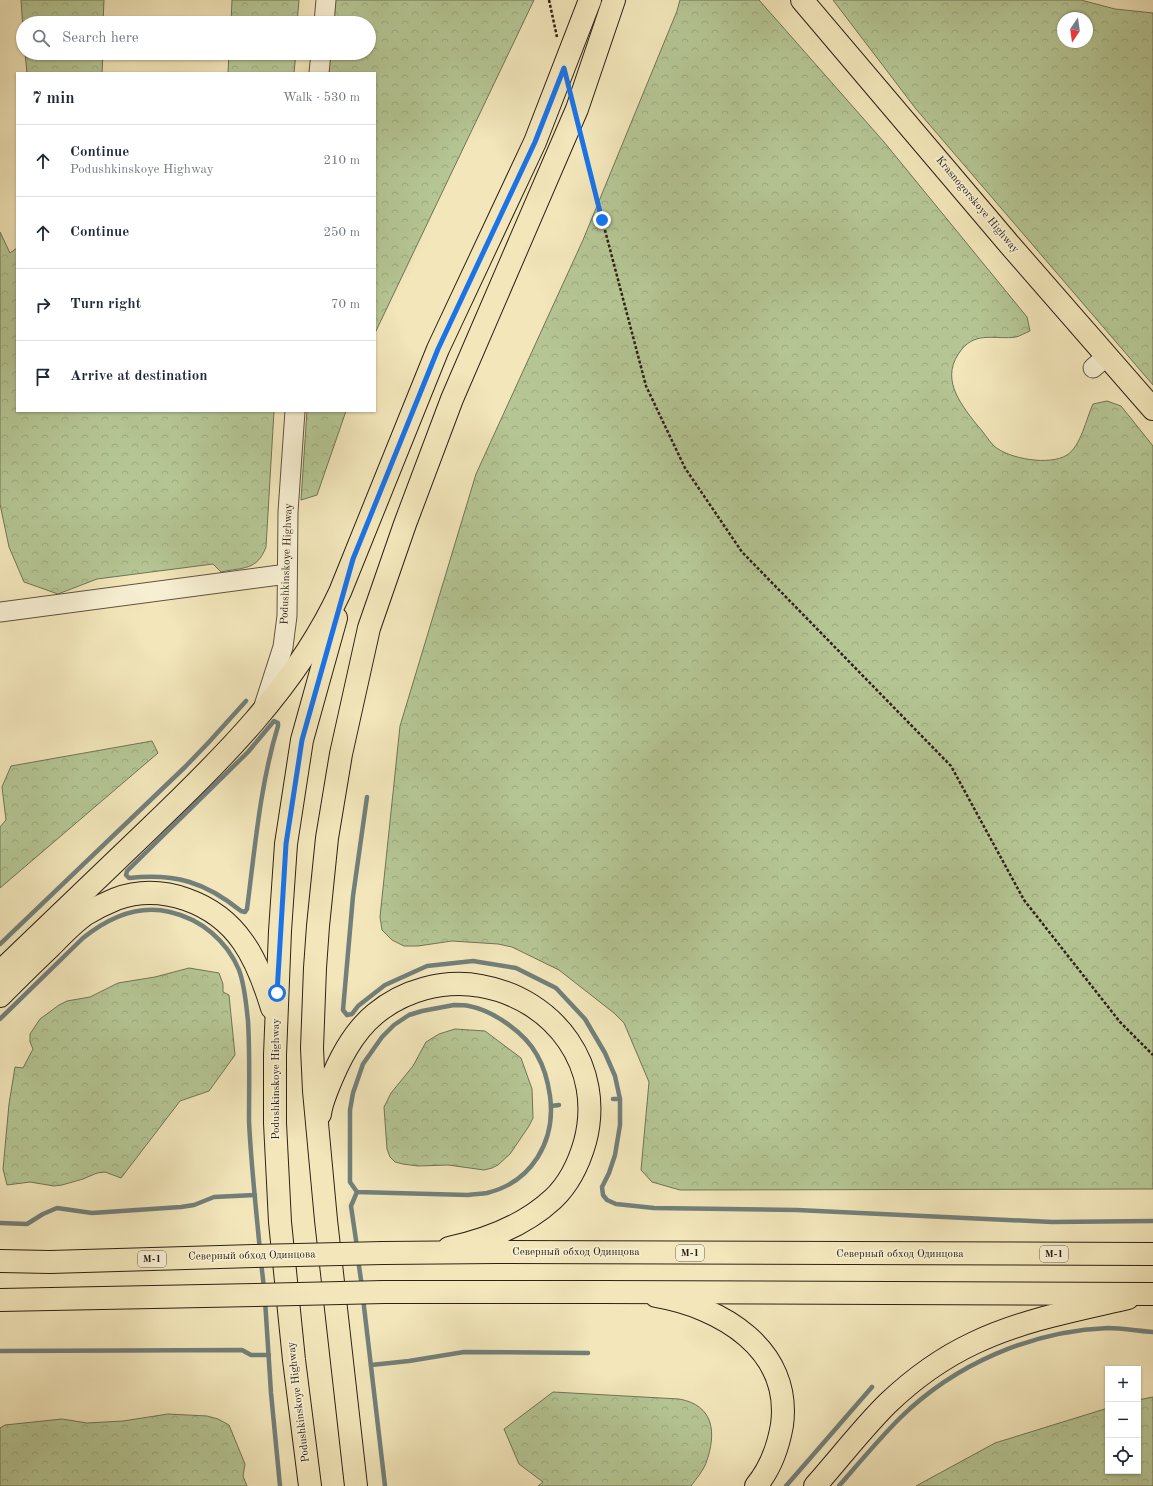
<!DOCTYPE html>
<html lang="en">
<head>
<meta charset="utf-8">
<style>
	:root { --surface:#fff; --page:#f6f6f7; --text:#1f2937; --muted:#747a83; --line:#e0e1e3 }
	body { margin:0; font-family:"Old Standard TT",serif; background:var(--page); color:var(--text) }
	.controls { position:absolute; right:12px; bottom:12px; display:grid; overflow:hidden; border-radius:0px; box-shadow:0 1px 3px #0004 }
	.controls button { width:36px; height:36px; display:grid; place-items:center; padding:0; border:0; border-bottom:1px solid var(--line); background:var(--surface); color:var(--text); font:20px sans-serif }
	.compass { position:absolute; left:1057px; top:12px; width:36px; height:36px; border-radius:50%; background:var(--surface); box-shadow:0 1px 3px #0004; rotate:193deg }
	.stop { position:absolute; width:12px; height:12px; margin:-9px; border:3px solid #1a73e8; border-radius:50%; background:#fff }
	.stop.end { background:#1a73e8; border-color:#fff; box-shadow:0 1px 4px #0008 }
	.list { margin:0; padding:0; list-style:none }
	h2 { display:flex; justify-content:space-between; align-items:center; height:52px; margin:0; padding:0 16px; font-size:17px }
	h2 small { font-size:13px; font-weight:400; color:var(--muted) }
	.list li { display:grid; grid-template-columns:26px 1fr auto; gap:12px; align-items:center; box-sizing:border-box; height:72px; padding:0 16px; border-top:1px solid var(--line) }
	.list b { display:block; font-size:15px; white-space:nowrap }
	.list p { margin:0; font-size:13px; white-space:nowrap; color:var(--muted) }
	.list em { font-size:13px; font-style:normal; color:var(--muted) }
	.icon { flex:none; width:22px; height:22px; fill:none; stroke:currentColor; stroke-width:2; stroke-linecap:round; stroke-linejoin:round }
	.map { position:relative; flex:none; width:1153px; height:1486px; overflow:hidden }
	.search { position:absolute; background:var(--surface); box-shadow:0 1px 3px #0004; left:16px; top:16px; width:360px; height:44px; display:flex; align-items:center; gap:10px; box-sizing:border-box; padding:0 14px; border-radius:22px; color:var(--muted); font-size:15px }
	.panel { position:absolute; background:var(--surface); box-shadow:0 1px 3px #0004; left:16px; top:72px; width:360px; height:340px; border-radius:0px }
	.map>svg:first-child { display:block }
</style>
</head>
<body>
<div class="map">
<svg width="1153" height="1486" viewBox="0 0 1153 1486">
	<defs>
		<pattern id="forest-crowns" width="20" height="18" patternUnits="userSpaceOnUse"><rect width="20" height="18" fill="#b5c694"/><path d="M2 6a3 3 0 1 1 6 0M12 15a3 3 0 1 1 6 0" fill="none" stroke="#9caa7f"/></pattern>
	</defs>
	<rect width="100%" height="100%" fill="#f2e6ba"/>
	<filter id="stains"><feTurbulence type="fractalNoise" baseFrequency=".005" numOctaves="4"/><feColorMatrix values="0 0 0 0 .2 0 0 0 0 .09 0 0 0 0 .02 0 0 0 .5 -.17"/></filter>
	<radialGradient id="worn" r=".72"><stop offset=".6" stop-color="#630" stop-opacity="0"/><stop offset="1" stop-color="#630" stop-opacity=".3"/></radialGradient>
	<g fill="url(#forest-crowns)" stroke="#717456" fill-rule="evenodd">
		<polygon points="21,0 104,0 103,23 23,23 23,30"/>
		<polygon points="232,0 299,0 297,23 231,23"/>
		<polygon points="334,0 534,0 375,333 375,73 329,73 330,53 369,53 369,23 332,23"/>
		<path d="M 680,0 L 759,0 L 884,142 L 1027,317 L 1030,331 C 1025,333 1020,336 1016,337 C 996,340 977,331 962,349 C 939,377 959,402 977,425 C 983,431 988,440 994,446 C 1009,459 1050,466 1067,455 C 1081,446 1086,419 1093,404 L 1107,401 L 1121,406 L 1153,446 L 1153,1189 L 680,1190 L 652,1182 L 641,1170 L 649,1082 L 624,1023 L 614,1013 L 559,970 L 512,947 L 498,944 L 452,941 L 418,946 L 404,946 L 392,940 L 382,930 L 380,917 L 400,726 L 476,474 L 583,240 L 677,11 Z"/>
		<path d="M 833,0 L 1081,0 L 1115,9 L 1153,13 L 1153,385 L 916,109 ZM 1063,18 L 1087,18 L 1087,42 L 1063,42 Z"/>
		<polygon points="25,53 103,53 102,73 27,73"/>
		<polygon points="229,53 296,53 294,73 228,73"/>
		<path d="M 0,232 L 10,253 L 17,248 L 17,411 L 274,411 L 266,547 C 257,571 243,567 221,572 L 213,564 L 97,579 L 58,594 L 24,582 L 9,547 L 0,504 Z"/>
		<polygon points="307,411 346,411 317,495 301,500"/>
		<polygon points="152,741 158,753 0,888 0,827 6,820 2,787 11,766"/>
		<polygon points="189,968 219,973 223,984 223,992 229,995 235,1055 209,1091 180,1101 121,1178 105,1172 97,1173 83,1179 62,1185 54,1186 30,1182 7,1185 3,1169 9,1104 15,1067 23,1068 33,1049 30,1042 30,1034 40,1019 59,1005 67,1001 90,997 118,983 155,977"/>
		<polygon points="455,1029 485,1031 521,1058 532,1089 533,1118 529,1126 510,1154 498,1165 492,1168 484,1170 477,1169 448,1165 418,1166 403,1164 395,1162 390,1157 387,1149 384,1107 391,1093 413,1066 426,1042 439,1034"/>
		<path d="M 553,1392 L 679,1399 C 714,1405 717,1433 706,1463 C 703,1471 696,1479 691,1486 L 538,1486 L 543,1482 L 519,1464 L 504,1429 Z"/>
		<polygon points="1153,1397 1153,1486 916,1486 995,1443 1108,1408 1108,1471 1138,1471 1138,1400"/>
		<polygon points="168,1414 207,1416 218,1419 229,1425 245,1464 243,1476 247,1486 0,1486 0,1428 5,1425 62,1419 87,1423 123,1421"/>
	</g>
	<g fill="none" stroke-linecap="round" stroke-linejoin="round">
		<g stroke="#727f7a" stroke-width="4.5">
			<path d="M 274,721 L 278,723 L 278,726 C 260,785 255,848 247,909 L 245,912 L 241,911 C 205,882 175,873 129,878 L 126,875 L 127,871 L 248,752 Z"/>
			<polyline points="367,797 353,896 343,1010 347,1015 352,1014 358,1006 385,985 427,966 473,961 516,968 556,988 585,1019 605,1053 615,1076 620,1099 620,1125 615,1155 609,1173 602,1187 603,1195 607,1200 616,1204 654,1208 797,1210 1052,1222 1153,1221"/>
			<polyline points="0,944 185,767 209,742 246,701"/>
			<path d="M 454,1005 C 459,1005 465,1005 469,1006 C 494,1011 525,1033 537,1055 C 544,1067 548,1082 550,1096 C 556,1141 532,1182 487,1193 C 481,1194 474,1194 468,1195 L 357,1192 L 350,1182 L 350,1110 L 353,1093 L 363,1064 L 382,1037 L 394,1025 L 409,1015 L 422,1011 Z"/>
			<path d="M 0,1019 L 83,938 C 108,918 138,904 170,912 C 201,919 227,941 239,970 C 245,986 246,1004 248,1021 C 250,1054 249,1087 249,1121 C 251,1164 256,1208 260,1251"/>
			<polyline points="613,1099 620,1099"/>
			<polyline points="551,1106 559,1105"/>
			<polyline points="357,1192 351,1206 357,1247"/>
			<polyline points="0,1223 27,1224 43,1214 57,1208 92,1213 181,1207 194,1205 214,1197 255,1195"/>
			<polyline points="358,1259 362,1287"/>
			<polyline points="261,1262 264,1288"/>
			<polyline points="363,1298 385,1486"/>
			<polyline points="265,1300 271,1393 280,1486"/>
			<polyline points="0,1351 242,1350 251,1355 269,1355"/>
			<polyline points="371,1365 409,1361 464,1352 588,1353"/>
			<polyline points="786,1486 872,1387"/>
			<path d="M 839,1486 C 859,1463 879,1439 900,1418 C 955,1364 1031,1331 1108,1328 C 1121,1328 1139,1331 1153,1332"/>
		</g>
		<defs>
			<g id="minor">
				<polyline points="324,23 326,0"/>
				<polyline points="319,73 321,53"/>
				<polyline points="1093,368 1107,356"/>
				<polyline points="0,612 287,574"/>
				<polyline points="264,706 283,647 287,616 288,512 295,411"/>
			</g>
			<g id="major">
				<polyline points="802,0 1009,244 1153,409"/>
				<path d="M 0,972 C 49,925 98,878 147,831 C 221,760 296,687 340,592 L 438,349 L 535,142 L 590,0"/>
				<path d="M 0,996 C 17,979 33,963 50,947 C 61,936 73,923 86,914 C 96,908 106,903 116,899 C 162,882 216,903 243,942 C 257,962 265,985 272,1008"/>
				<path d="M 320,1114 C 321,1105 324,1098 327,1090 C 338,1062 352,1033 375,1014 C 404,990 444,979 481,986 C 555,999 605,1067 585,1142 C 579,1163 569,1184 553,1199 C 525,1225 486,1240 449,1248"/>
				<path d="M 656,1296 C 721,1307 792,1349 782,1425 C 778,1448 771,1468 756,1486"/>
				<polyline points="310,1486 294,1360 280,1222 275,1123 275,1055 280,931 286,844 302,740 336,618"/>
				<polyline points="356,1486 326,1220 314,1091 312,1048 315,968 318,926 327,838 341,754 369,628 405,524 452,399 577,109 614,0"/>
				<path d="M 815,1486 C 839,1459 861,1430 887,1404 C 912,1380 942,1358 974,1343 C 1022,1320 1076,1310 1128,1298"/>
			</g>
			<g id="highway">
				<polyline points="383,1253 497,1252 1153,1254"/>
				<polyline points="0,1261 50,1262 254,1256"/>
				<polyline points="384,1292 598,1292 1153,1294"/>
				<polyline points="0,1300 255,1295"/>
			</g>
		</defs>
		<use href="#minor" stroke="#5e5340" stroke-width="21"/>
		<use href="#major" stroke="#2d2218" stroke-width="24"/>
		<use href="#highway" stroke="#2d2218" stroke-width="24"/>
		<g stroke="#2d2218" stroke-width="2.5" stroke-dasharray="3 2" stroke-linecap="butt">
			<polyline points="549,0 557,37"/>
			<polyline points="582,143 646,386 685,468 742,552 951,766 1024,900 1120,1022 1153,1055"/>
		</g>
		<use href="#minor" stroke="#f7efd2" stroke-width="19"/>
		<use href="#major" stroke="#f2e6ba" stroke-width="22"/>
		<use href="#highway" stroke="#f2e6ba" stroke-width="22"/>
		<defs>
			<g id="highway-bridge">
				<polyline points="254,1256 383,1253"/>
				<polyline points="255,1295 384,1292"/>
			</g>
		</defs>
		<use href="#highway-bridge" stroke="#2d2218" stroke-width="24" stroke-linecap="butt"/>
		<use href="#highway-bridge" stroke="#f2e6ba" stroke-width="22"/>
	</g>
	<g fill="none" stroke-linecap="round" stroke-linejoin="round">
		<polyline stroke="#1a73e8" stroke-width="5" points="277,993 286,844 302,740 353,559 438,349 535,142 564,68 602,220"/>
	</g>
	<g text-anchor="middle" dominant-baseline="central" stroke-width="3.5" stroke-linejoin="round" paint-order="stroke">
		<g fill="#f7efd2" stroke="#6a6050" stroke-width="1">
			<rect x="676" y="1245" width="28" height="16" rx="3"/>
			<rect x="1040" y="1246" width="28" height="16" rx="3"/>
			<rect x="138" y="1251" width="28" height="16" rx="3"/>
		</g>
		<g font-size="10" font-weight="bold" fill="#2d2218">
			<text x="690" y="1253">М-1</text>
			<text x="1054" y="1254">М-1</text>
			<text x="152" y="1259">М-1</text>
		</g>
		<g font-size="11" fill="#2d2218" stroke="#f7efd2">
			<text transform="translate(977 205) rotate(50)">Krasnogorskoye Highway</text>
			<text transform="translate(287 564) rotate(-88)">Podushkinskoye Highway</text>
			<text transform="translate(276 1079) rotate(-90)">Podushkinskoye Highway</text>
			<text x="576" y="1252">Северный обход Одинцова</text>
			<text x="900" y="1254">Северный обход Одинцова</text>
			<text transform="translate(252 1256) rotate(-1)">Северный обход Одинцова</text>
			<text transform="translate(299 1402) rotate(-97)">Podushkinskoye Highway</text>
		</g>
	</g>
	<rect width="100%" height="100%" filter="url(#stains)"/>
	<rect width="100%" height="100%" fill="url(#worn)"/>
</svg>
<div class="controls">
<button>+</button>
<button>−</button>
<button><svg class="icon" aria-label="locate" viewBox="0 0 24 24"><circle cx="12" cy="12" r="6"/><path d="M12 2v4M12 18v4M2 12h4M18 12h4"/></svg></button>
</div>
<svg class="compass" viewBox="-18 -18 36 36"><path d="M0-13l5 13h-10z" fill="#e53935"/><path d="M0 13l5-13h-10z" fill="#747a83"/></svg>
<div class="stop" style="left:277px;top:993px"></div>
<div class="stop end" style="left:602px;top:220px"></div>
<div class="search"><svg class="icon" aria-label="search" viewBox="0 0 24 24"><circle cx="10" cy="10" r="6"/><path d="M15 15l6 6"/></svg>Search here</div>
<section class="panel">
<h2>7 min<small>Walk · 530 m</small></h2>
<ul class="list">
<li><svg class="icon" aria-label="ahead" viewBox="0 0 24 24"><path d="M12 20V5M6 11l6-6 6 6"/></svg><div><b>Continue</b><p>Podushkinskoye Highway</p></div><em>210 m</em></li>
<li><svg class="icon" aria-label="ahead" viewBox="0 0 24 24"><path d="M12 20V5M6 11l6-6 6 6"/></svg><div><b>Continue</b></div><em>250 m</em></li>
<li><svg class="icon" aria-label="right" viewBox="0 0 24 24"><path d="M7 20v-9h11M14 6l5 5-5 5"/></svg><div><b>Turn right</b></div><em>70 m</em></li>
<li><svg class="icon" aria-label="arrive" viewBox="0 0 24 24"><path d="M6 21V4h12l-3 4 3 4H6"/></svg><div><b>Arrive at destination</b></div></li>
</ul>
</section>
</div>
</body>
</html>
